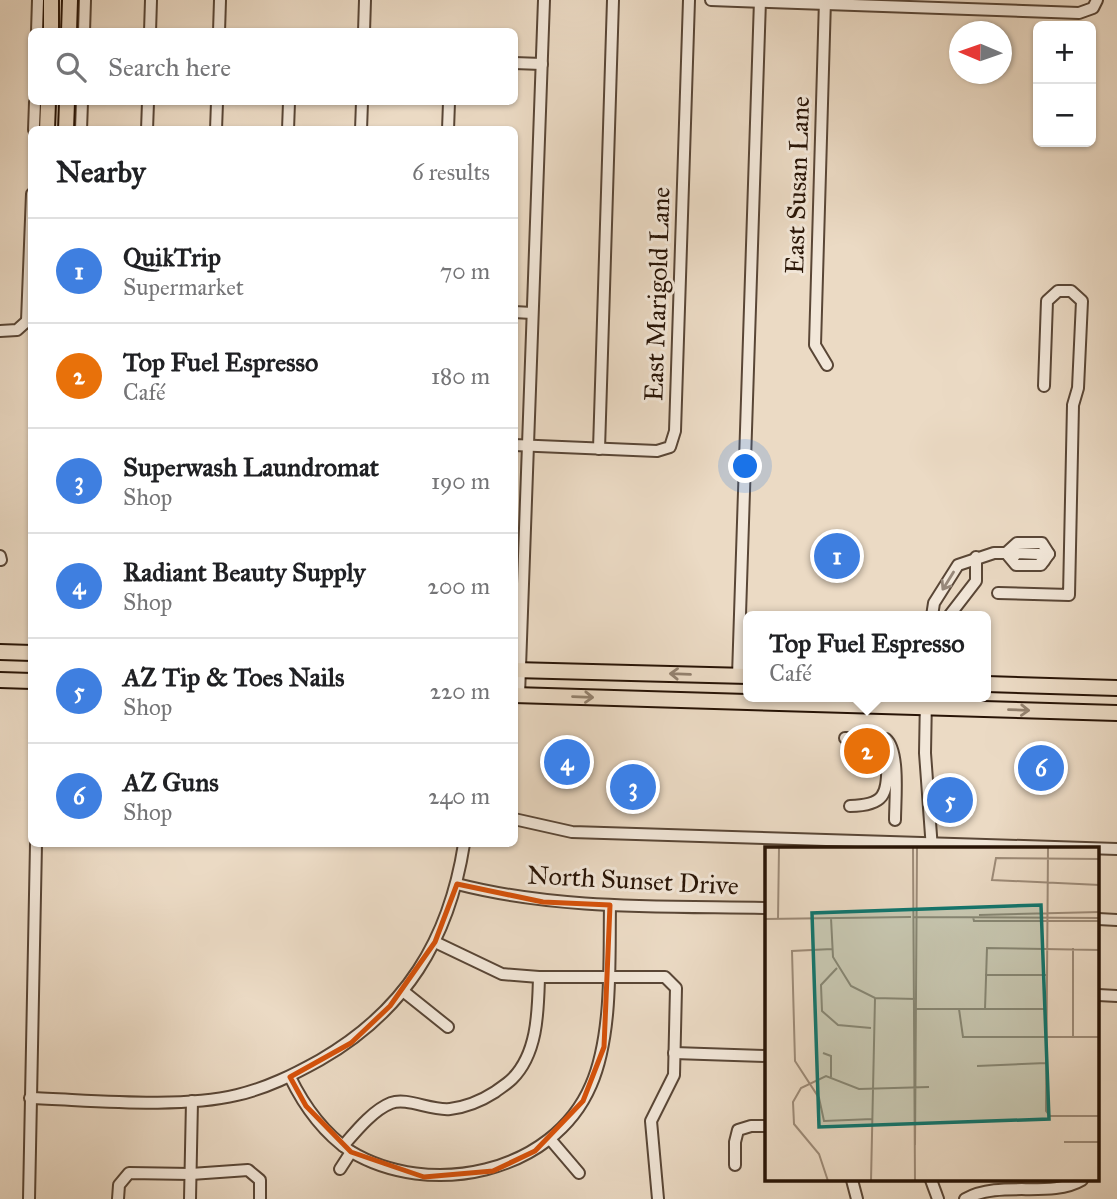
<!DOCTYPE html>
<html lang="en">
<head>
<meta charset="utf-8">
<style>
	:root { --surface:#fff; --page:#f2f2f2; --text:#202124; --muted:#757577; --line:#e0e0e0; --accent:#b45309 }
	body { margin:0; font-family:"IM FELL Great Primer",serif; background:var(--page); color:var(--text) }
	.controls { position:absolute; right:21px; top:21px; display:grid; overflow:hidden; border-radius:10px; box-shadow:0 2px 5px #0004 }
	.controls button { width:63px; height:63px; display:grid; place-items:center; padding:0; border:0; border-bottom:2px solid var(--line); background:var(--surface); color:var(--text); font:35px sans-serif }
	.compass { position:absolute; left:949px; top:21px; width:63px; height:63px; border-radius:50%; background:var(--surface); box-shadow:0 2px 5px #0004; rotate:272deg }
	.you { position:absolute; left:746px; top:467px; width:24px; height:24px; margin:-18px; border:5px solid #fff; border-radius:50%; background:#1a73e8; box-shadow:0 0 0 10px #1a73e833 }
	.badge { display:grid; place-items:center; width:46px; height:46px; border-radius:50%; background:var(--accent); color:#fff; font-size:23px; font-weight:700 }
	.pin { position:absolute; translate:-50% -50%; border:4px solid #fff; box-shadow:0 2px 7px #0006 }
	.popup { position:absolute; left:743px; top:611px; width:248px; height:91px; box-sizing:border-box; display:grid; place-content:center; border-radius:10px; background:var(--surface); filter:drop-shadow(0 2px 5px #0005); font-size:23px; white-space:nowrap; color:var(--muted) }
	.popup b { font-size:26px; color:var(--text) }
	.popup::after { content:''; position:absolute; left:50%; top:100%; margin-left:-14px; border:14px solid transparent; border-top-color:var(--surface) }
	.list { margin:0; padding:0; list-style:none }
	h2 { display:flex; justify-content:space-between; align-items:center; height:91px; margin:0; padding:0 28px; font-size:30px }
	h2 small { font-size:23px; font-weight:400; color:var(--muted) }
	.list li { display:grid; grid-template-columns:46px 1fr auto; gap:21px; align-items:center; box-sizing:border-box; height:105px; padding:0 28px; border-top:2px solid var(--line) }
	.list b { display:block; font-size:26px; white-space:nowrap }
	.list p { margin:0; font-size:23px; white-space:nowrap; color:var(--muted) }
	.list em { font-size:23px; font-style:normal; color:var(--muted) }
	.icon { flex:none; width:38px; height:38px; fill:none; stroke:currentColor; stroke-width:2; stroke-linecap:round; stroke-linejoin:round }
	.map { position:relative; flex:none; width:1117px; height:1199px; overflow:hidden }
	.search { position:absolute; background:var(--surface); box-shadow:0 2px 5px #0004; left:28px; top:28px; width:490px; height:77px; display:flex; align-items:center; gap:18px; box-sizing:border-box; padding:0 24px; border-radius:10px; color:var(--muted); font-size:26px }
	.panel { position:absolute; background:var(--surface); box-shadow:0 2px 5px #0004; left:28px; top:126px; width:490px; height:721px; border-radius:10px }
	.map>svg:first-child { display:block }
</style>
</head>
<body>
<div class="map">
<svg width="1117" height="1199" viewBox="0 0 1117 1199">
	<rect width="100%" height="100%" fill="#ebdac4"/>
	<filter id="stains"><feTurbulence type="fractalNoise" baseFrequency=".00286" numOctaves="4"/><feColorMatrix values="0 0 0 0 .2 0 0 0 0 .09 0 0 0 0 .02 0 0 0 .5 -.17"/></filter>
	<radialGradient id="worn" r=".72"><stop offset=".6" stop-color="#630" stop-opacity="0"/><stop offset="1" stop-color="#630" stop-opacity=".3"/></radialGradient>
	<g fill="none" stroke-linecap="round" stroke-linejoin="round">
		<defs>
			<g id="minor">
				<polyline points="711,0 1079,13 1093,8 1097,0"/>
				<polyline points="825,0 815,345 827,365"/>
				<polyline points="37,32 38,0"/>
				<polyline points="84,32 85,0"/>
				<polyline points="150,32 151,0"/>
				<polyline points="219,32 220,0"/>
				<polyline points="364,32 365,0"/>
				<polyline points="514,63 542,64"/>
				<polyline points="34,130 35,102"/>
				<polyline points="81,130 82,102"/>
				<polyline points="147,130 148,102"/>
				<polyline points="216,130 217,102"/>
				<polyline points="288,130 289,102"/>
				<polyline points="361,130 362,102"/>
				<polyline points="448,130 449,102"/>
				<polyline points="32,194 27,321 32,324"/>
				<polyline points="514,312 532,313"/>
				<polyline points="0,331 17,330 27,321"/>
				<polyline points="514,445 657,451 670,447 675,431 689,0"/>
				<polyline points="599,449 613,0"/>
				<polyline points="1006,553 1016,565 1041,565 1049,554"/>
				<polyline points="0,556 1,560"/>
				<polyline points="1012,559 1017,553 1039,554 1044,561"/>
				<polyline points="998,593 1069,595 1073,405 1078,388 1082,301 1071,291 1058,291 1047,301 1044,386"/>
				<polyline points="932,616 934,603 958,565 994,553 1006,553 1017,543 1042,543 1049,554"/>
				<polyline points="949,616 976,581 976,557"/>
				<polyline points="738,676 760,0"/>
				<polyline points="519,695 544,0"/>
				<polyline points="926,697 925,753 932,849"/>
				<polyline points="845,738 853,738"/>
				<path d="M 867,738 L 886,739 C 900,751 895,801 895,820"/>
				<path d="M 850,806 C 889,805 886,792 888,759"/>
				<polyline points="514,819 572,832 1117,849"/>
				<path d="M 457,884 C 558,910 663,906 767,908"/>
				<polyline points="1098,919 1117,920"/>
				<polyline points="435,942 502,974 539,977 665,977 676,988 674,1075 651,1121 658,1199"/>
				<polyline points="403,991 448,1027"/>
				<polyline points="1098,995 1117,996"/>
				<polyline points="674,1053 767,1056"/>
				<path d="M 290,1077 C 304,1106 324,1133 350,1151 C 429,1199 553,1174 591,1085 C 613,1035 609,959 610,905"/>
				<path d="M 30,1098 C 92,1100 178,1109 237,1095 C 267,1088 293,1075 320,1060 C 405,1011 449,940 464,844"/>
				<polyline points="550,1139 579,1173"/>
				<path d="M 343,1146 C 356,1131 373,1110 391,1103 C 407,1097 431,1111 450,1109 C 466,1107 481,1101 495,1092 C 500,1088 507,1084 512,1079 C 538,1053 538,1011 539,977"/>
				<polyline points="735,1165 735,1142 738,1130 751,1126 767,1126"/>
				<polyline points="340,1169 351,1152"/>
				<polyline points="852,1180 857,1199"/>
				<polyline points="931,1180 938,1199"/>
				<polyline points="29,1199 36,844"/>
				<polyline points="118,1199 119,1185 129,1173 191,1174 248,1170 260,1180 260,1199"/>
				<polyline points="190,1199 192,1101"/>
				<path d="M 965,1199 C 1001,1179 1050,1199 1082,1180"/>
			</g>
			<g id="major">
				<polyline points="51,32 51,0"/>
				<polyline points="69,32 70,0"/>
				<polyline points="47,130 48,102"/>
				<polyline points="66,130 67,102"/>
				<polyline points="0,652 32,653"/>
				<polyline points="514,670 748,676"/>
				<polyline points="0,680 32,681"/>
				<polyline points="986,684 1117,688"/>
				<polyline points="514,695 1117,713"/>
			</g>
		</defs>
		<use href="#minor" stroke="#594636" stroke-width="14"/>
		<use href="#major" stroke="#281406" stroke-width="18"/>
		<use href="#minor" stroke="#f2e7d9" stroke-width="10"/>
		<use href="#major" stroke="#ebdac4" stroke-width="14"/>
	</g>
	<defs><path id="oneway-shaft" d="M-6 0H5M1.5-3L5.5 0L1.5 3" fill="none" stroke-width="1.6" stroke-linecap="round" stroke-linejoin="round" transform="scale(1.75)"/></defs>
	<use stroke="#97887a" href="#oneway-shaft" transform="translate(948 581) rotate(122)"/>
	<g stroke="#93816e">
		<use href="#oneway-shaft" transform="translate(680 674) rotate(-178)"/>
		<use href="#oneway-shaft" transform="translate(583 697) rotate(2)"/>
		<use href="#oneway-shaft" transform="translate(1019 710) rotate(2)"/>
	</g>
	<path fill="none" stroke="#d5520b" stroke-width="5" stroke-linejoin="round" d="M 457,884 L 543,902 L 610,905 L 604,1047 L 583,1101 L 535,1151 L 493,1171 L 424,1177 L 351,1152 L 306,1106 L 290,1077 L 351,1043 L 390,1006 L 435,942 Z"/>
	<g text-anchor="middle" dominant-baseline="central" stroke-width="6" stroke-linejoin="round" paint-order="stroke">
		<g font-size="26" fill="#281406" stroke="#f2e7d9">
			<text transform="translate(797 185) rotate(-88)">East Susan Lane</text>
			<text transform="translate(657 294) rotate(-88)">East Marigold Lane</text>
			<text transform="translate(633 880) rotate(3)">North Sunset Drive</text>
		</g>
	</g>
	<g transform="translate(765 847)">
		<rect width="334" height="334" fill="#ebdac4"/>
		<path fill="none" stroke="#9d8b78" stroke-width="2" d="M 148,1 L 150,334M 283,1 L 281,264 L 285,269 L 335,269M 335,12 L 231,11 L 227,33 L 335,38M 214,68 L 335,65M 149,70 L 335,71M 208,70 L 209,74 L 335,74M 66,71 L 68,110 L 86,139 L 110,151 L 151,152M 0,72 L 146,70M 13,72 L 14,1M 308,101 L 308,190M 67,102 L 27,104 L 30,214 L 54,251 L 59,274 L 108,272M 72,121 L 56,138 L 57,164 L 73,178 L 106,181M 220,128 L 281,128M 150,162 L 281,162M 194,162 L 198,190 L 335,190M 220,162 L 222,101 L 335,103M 58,206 L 66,209 L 66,230M 212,219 L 281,216M 299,295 L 335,295M 0,296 L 0,325M 150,298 L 152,1M 63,334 L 54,307 L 29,277 L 28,255 L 36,241 L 61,229 L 94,242 L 164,240M 106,334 L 110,151"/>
		<path fill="#0f766e" fill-opacity="0.15" stroke="#0f766e" stroke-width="3.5" d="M 276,58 L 284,272 L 54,280 L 47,66 Z"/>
		<rect width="334" height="334" fill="none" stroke="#281406" stroke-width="3.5"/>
	</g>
	<rect width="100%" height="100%" filter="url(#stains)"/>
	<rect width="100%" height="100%" fill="url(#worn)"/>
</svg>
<div class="controls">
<button>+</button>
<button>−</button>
</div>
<svg class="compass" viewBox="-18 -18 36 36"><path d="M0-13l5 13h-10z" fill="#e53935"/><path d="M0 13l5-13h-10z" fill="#757577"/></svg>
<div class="you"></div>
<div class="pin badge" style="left:837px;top:556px;background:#3f7fe0">1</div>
<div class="pin badge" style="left:867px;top:751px;background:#e8710a">2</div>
<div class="popup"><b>Top Fuel Espresso</b>Café</div>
<div class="pin badge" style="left:633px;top:787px;background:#3f7fe0">3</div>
<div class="pin badge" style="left:567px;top:762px;background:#3f7fe0">4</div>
<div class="pin badge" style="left:950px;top:800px;background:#3f7fe0">5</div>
<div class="pin badge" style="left:1041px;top:768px;background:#3f7fe0">6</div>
<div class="search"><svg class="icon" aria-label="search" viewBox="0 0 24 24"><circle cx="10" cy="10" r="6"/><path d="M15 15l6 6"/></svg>Search here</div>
<section class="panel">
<h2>Nearby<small>6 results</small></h2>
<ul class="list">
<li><span class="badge" style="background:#3f7fe0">1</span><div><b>QuikTrip</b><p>Supermarket</p></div><em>70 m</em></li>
<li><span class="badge" style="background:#e8710a">2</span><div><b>Top Fuel Espresso</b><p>Café</p></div><em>180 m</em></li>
<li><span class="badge" style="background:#3f7fe0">3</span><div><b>Superwash Laundromat</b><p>Shop</p></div><em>190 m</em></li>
<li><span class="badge" style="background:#3f7fe0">4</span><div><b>Radiant Beauty Supply</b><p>Shop</p></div><em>200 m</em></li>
<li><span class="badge" style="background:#3f7fe0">5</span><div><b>AZ Tip &amp; Toes Nails</b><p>Shop</p></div><em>220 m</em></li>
<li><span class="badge" style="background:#3f7fe0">6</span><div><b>AZ Guns</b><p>Shop</p></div><em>240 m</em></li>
</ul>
</section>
</div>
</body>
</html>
